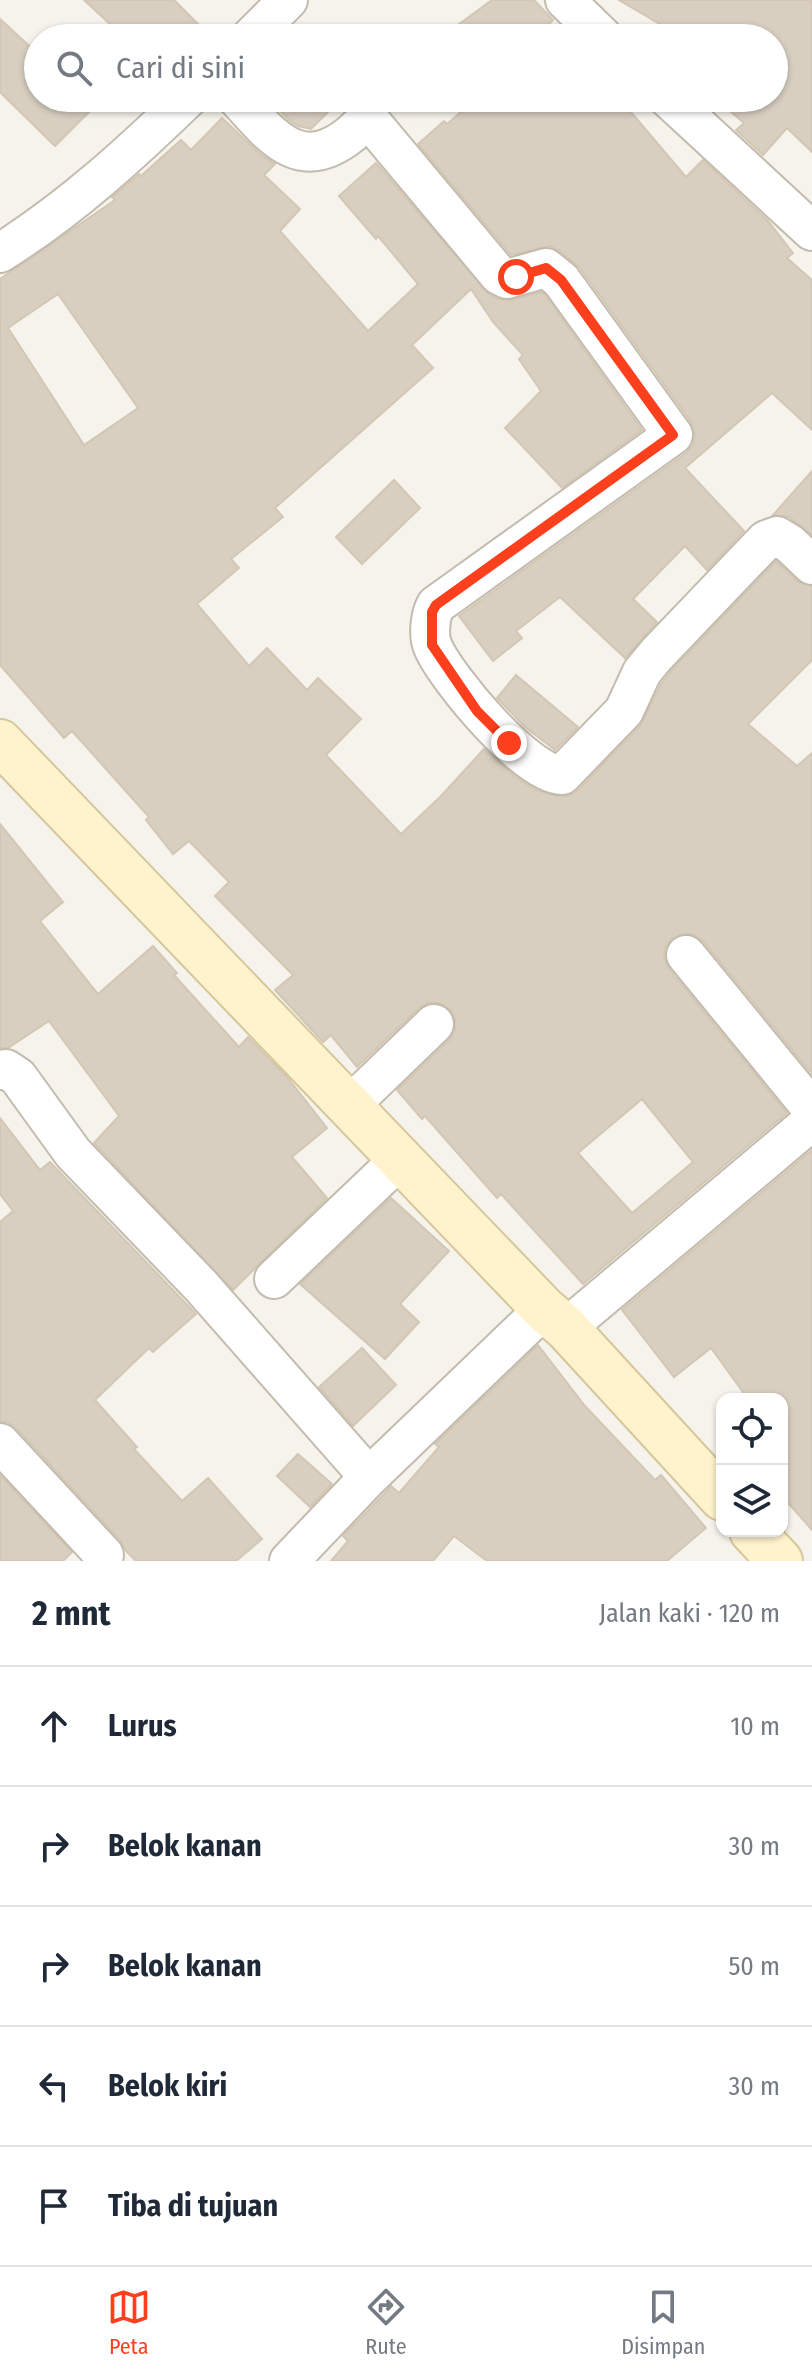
<!DOCTYPE html>
<html lang="id">
<head>
<meta charset="utf-8">
<style>
	:root { --surface:#fff; --page:#f2f2f3; --text:#1f2937; --muted:#747a83; --line:#e0e1e3; --accent:#fc3f1d }
	body { margin:0; font-family:"Fira Sans Condensed",sans-serif; background:var(--page); color:var(--text) }
	.controls { position:absolute; right:24px; bottom:24px; display:grid; overflow:hidden; border-radius:16px; box-shadow:0 2px 6px #0004 }
	.controls button { width:72px; height:72px; display:grid; place-items:center; padding:0; border:0; border-bottom:2px solid var(--line); background:var(--surface); color:var(--text); font:40px sans-serif }
	.stop { position:absolute; width:24px; height:24px; margin:-18px; border:6px solid #fc3f1d; border-radius:50%; background:#fff }
	.stop.end { background:#fc3f1d; border-color:#fff; box-shadow:0 2px 8px #0008 }
	.list { margin:0; padding:0; list-style:none }
	h2 { display:flex; justify-content:space-between; align-items:center; height:104px; margin:0; padding:0 32px; font-size:34px }
	h2 small { font-size:26px; font-weight:400; color:var(--muted) }
	.list li { display:grid; grid-template-columns:52px 1fr auto; gap:24px; align-items:center; box-sizing:border-box; height:120px; padding:0 32px; border-top:2px solid var(--line) }
	.list b { display:block; font-size:30px; white-space:nowrap }
	.list em { font-size:26px; font-style:normal; color:var(--muted) }
	.icon { flex:none; width:44px; height:44px; fill:none; stroke:currentColor; stroke-width:2; stroke-linecap:round; stroke-linejoin:round }
	.map { position:relative; flex:none; width:812px; height:1561px; overflow:hidden }
	.search { position:absolute; background:var(--surface); box-shadow:0 2px 6px #0004; left:24px; right:24px; top:24px; height:88px; display:flex; align-items:center; gap:20px; box-sizing:border-box; padding:0 28px; border-radius:44px; color:var(--muted); font-size:30px }
	.sheet { height:704px; background:var(--surface) }
	nav { display:flex; justify-content:space-around; align-items:center; box-sizing:border-box; height:112px; border-top:2px solid var(--line); background:var(--surface); font-size:22px; color:var(--muted) }
	nav a { display:grid; justify-items:center; gap:4px }
	nav .on { color:var(--accent) }
	.map>svg:first-child { display:block }
</style>
</head>
<body>
<div class="map">
<svg width="812" height="1561" viewBox="0 0 812 1561">
	<rect width="100%" height="100%" fill="#f6f3ec"/>
	<g fill="#d8cfc1" stroke="#d3c7b4" stroke-width="2" fill-rule="evenodd">
		<polygon points="84,0 174,0 212,38 125,38"/>
		<polygon points="492,0 534,0 553,20 535,38 440,38"/>
		<polygon points="619,0 812,0 812,152 787,128 763,155 736,130 744,123 715,98 774,98 774,38 654,38 663,26"/>
		<polygon points="0,19 38,54 38,98 103,98 55,146 0,92"/>
		<polygon points="268,98 342,98 311,129 298,126 289,120"/>
		<polygon points="477,98 619,98 686,177 703,160 768,221 793,253 787,258 812,280 812,430 772,393 685,468 744,531 707,570 685,546 633,599 657,622 625,658 560,597 516,631 522,638 493,661 459,616 686,453 693,445 695,434 691,422 579,267 560,251 550,246 511,255 418,144 444,121 447,124"/>
		<path d="M 222,118 L 260,154 L 275,164 L 264,175 L 300,209 L 280,231 L 368,331 L 418,284 L 378,236 L 376,239 L 339,196 L 376,163 L 489,294 L 498,299 L 512,300 L 541,292 L 545,295 L 642,430 L 562,488 L 505,428 L 541,391 L 519,359 L 523,355 L 493,322 L 471,289 L 412,345 L 433,368 L 275,508 L 283,517 L 231,559 L 239,568 L 197,604 L 249,666 L 267,648 L 307,690 L 318,678 L 361,719 L 326,755 L 401,834 L 441,796 L 484,749 L 515,777 L 536,790 L 557,796 L 567,796 L 577,791 L 640,726 L 661,684 L 672,670 L 776,561 L 797,581 L 812,586 L 812,660 L 748,724 L 797,766 L 812,753 L 812,1074 L 703,941 L 694,935 L 683,933 L 672,939 L 665,948 L 664,958 L 669,969 L 787,1113 L 583,1284 L 501,1194 L 497,1198 L 425,1116 L 422,1119 L 397,1090 L 450,1039 L 455,1031 L 455,1019 L 450,1009 L 439,1003 L 429,1003 L 419,1008 L 357,1067 L 331,1035 L 323,1042 L 275,990 L 293,975 L 215,896 L 229,882 L 189,841 L 173,854 L 146,820 L 149,817 L 72,731 L 64,738 L 0,665 L 0,279 L 115,200 L 112,197 L 139,174 L 141,176 L 181,140 L 191,150 ZM 58,294 L 138,408 L 84,445 L 8,328 ZM 642,1099 L 693,1162 L 632,1213 L 578,1153 Z"/>
		<polygon points="812,471 812,535 789,517 773,515"/>
		<polygon points="394,480 420,508 362,564 336,537"/>
		<polygon points="516,675 578,727 555,750 525,727 497,698"/>
		<polygon points="0,824 63,902 40,921 98,994 153,946 177,973 174,975 239,1047 248,1037 287,1077 327,1128 292,1157 327,1198 233,1290 94,1143 119,1116 49,1021 8,1048 0,1048"/>
		<polygon points="0,1118 40,1170 50,1162 196,1314 153,1352 149,1348 95,1400 137,1447 134,1449 182,1501 208,1478 262,1539 236,1561 136,1561 126,1551 120,1540 16,1428 7,1422 0,1422 0,1222 13,1211 0,1194"/>
		<polygon points="812,1150 812,1530 782,1496 782,1399 748,1399 711,1348 674,1377 622,1310"/>
		<polygon points="391,1198 449,1251 400,1304 419,1322 385,1359 300,1284"/>
		<polygon points="538,1345 585,1406 655,1480 661,1475 706,1528 667,1561 487,1561 454,1536 433,1561 331,1561 348,1541 343,1536 385,1493 391,1486 399,1493 439,1447 435,1444"/>
		<polygon points="362,1348 396,1385 353,1426 319,1387"/>
		<polygon points="298,1454 332,1484 310,1507 277,1476"/>
		<polygon points="0,1475 72,1552 63,1561 0,1561"/>
	</g>
	<g fill="none" stroke-linecap="round" stroke-linejoin="round">
		<defs>
			<g id="minor">
				<polyline points="565,0 604,38"/>
				<polyline points="250,38 288,0"/>
				<path d="M 237,98 C 272,137 300,175 351,134 C 358,128 362,121 372,123 L 499,275 L 507,279 L 546,268 L 561,280 L 673,435 L 436,605 C 430,615 428,636 433,647 C 446,678 528,776 562,775 L 624,711 L 642,672 L 656,655 L 766,540 L 777,536 L 790,544 L 812,565"/>
				<polyline points="668,98 812,231"/>
				<path d="M 0,253 C 70,209 129,155 188,98"/>
				<polyline points="686,955 812,1109"/>
				<polyline points="0,1070 6,1069 18,1077 73,1153 201,1286 369,1477"/>
				<polyline points="349,1106 434,1024"/>
				<polyline points="274,1279 400,1159"/>
				<polyline points="566,1328 812,1121"/>
				<polyline points="0,1443 104,1555"/>
				<polyline points="289,1561 369,1477 544,1309"/>
			</g>
			<g id="secondary">
				<polyline points="0,742 544,1309 566,1328 722,1498"/>
				<polyline points="752,1531 780,1561"/>
			</g>
		</defs>
		<use href="#minor" stroke="#c2bbae" stroke-width="42"/>
		<use href="#secondary" stroke="#d6c79b" stroke-width="48"/>
		<use href="#minor" stroke="#fff" stroke-width="38"/>
		<use href="#secondary" stroke="#fff3cd" stroke-width="44"/>
	</g>
	<g fill="none" stroke-linecap="round" stroke-linejoin="round">
		<polyline stroke="#fc3f1d" stroke-width="10" points="509,743 477,711 432,645 432,612 436,605 673,435 561,280 546,268 516,277"/>
	</g>
</svg>
<div class="controls">
<button><svg class="icon" aria-label="locate" viewBox="0 0 24 24"><circle cx="12" cy="12" r="6"/><path d="M12 2v4M12 18v4M2 12h4M18 12h4"/></svg></button>
<button><svg class="icon" aria-label="layers" viewBox="0 0 24 24"><path d="M12 4l9 5-9 5-9-5zM3 14l9 5 9-5"/></svg></button>
</div>
<div class="stop" style="left:516px;top:277px"></div>
<div class="stop end" style="left:509px;top:743px"></div>
<div class="search"><svg class="icon" aria-label="search" viewBox="0 0 24 24"><circle cx="10" cy="10" r="6"/><path d="M15 15l6 6"/></svg>Cari di sini</div>
</div>
<section class="sheet">
<h2>2 mnt<small>Jalan kaki · 120 m</small></h2>
<ul class="list">
<li><svg class="icon" aria-label="ahead" viewBox="0 0 24 24"><path d="M12 20V5M6 11l6-6 6 6"/></svg><div><b>Lurus</b></div><em>10 m</em></li>
<li><svg class="icon" aria-label="right" viewBox="0 0 24 24"><path d="M7 20v-9h11M14 6l5 5-5 5"/></svg><div><b>Belok kanan</b></div><em>30 m</em></li>
<li><svg class="icon" aria-label="right" viewBox="0 0 24 24"><path d="M7 20v-9h11M14 6l5 5-5 5"/></svg><div><b>Belok kanan</b></div><em>50 m</em></li>
<li><svg class="icon" aria-label="left" viewBox="0 0 24 24"><path d="M17 20v-9H6M10 6l-5 5 5 5"/></svg><div><b>Belok kiri</b></div><em>30 m</em></li>
<li><svg class="icon" aria-label="arrive" viewBox="0 0 24 24"><path d="M6 21V4h12l-3 4 3 4H6"/></svg><div><b>Tiba di tujuan</b></div></li>
</ul>
</section>
<nav>
<a class="on"><svg class="icon" aria-label="map" viewBox="0 0 24 24"><path d="M3 6l6-2 6 2 6-2v14l-6 2-6-2-6 2zM9 4v14M15 6v14"/></svg>Peta</a>
<a><svg class="icon" aria-label="directions" viewBox="0 0 24 24"><path d="M12 3l9 9-9 9-9-9zM9 14v-3h6M13 9l2 2-2 2"/></svg>Rute</a>
<a><svg class="icon" aria-label="saved" viewBox="0 0 24 24"><path d="M7 4h10v16l-5-4-5 4z"/></svg>Disimpan</a>
</nav>
</body>
</html>
